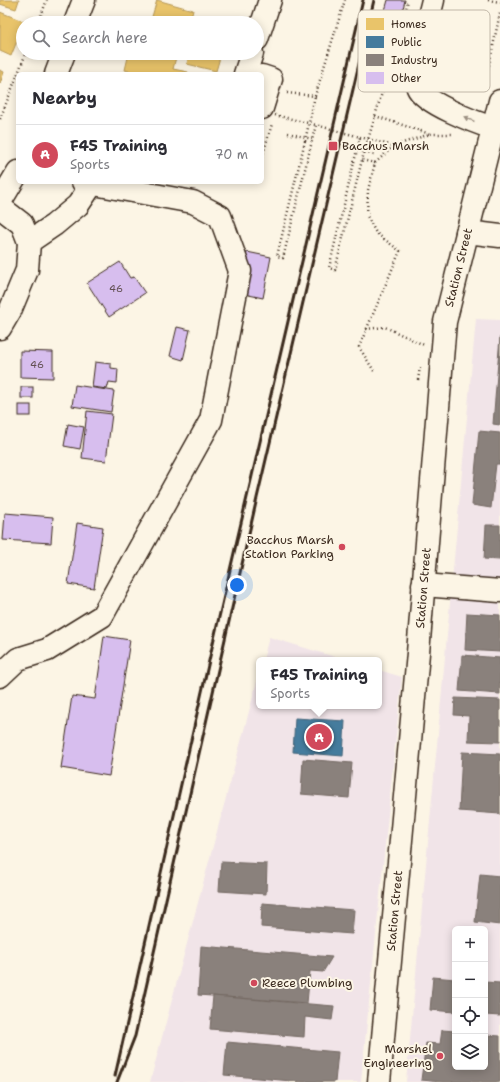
<!DOCTYPE html>
<html lang="en">
<head>
<meta charset="utf-8">
<style>
	:root { --surface:#fff; --page:#f2f2f3; --text:#2b2b33; --muted:#7c7c81; --line:#e1e1e2; --accent:#d1495b }
	body { margin:0; font-family:"Shantell Sans",sans-serif; background:var(--page); color:var(--text) }
	.controls { position:absolute; right:12px; bottom:12px; display:grid; overflow:hidden; border-radius:6px; box-shadow:0 2px 10px #0003 }
	.controls button { width:36px; height:36px; display:grid; place-items:center; padding:0; border:0; border-bottom:1px solid var(--line); background:var(--surface); color:var(--text); font:20px sans-serif }
	.you { position:absolute; left:237px; top:585px; width:14px; height:14px; margin:-10px; border:3px solid #fff; border-radius:50%; background:#1a73e8; box-shadow:0 0 0 6px #1a73e833 }
	.badge { display:grid; place-items:center; width:26px; height:26px; border-radius:50%; background:var(--accent); color:#fff; font-size:13px; font-weight:700 }
	.pin { position:absolute; translate:-50% -50%; border:2px solid #fff; box-shadow:0 1px 4px #0006 }
	.popup { position:absolute; left:256px; top:657px; width:126px; height:52px; box-sizing:border-box; display:grid; place-content:center; border-radius:6px; background:var(--surface); filter:drop-shadow(0 1px 3px #0005); font-size:13px; white-space:nowrap; color:var(--muted) }
	.popup b { font-size:15px; color:var(--text) }
	.popup::after { content:''; position:absolute; left:50%; top:100%; margin-left:-8px; border:8px solid transparent; border-top-color:var(--surface) }
	.list { margin:0; padding:0; list-style:none }
	h2 { display:flex; justify-content:space-between; align-items:center; height:52px; margin:0; padding:0 16px; font-size:17px }
	h2 small { font-size:13px; font-weight:400; color:var(--muted) }
	.list li { display:grid; grid-template-columns:26px 1fr auto; gap:12px; align-items:center; box-sizing:border-box; height:60px; padding:0 16px; border-top:1px solid var(--line) }
	.list b { display:block; font-size:15px; white-space:nowrap }
	.list p { margin:0; font-size:13px; white-space:nowrap; color:var(--muted) }
	.list em { font-size:13px; font-style:normal; color:var(--muted) }
	.icon { flex:none; width:22px; height:22px; fill:none; stroke:currentColor; stroke-width:2; stroke-linecap:round; stroke-linejoin:round }
	.map { position:relative; flex:none; width:500px; height:1082px; overflow:hidden }
	.search { position:absolute; background:var(--surface); box-shadow:0 2px 10px #0003; left:16px; top:16px; width:248px; height:44px; display:flex; align-items:center; gap:10px; box-sizing:border-box; padding:0 14px; border-radius:22px; color:var(--muted); font-size:15px }
	.panel { position:absolute; background:var(--surface); box-shadow:0 2px 10px #0003; left:16px; top:72px; width:248px; height:112px; border-radius:6px }
	.map>svg:first-child { display:block }
</style>
</head>
<body>
<div class="map">
<svg width="500" height="1082" viewBox="0 0 500 1082">
	<rect width="100%" height="100%" fill="#fcf5e5"/>
	<filter id="ink" filterUnits="userSpaceOnUse"><feTurbulence type="fractalNoise" baseFrequency=".025" numOctaves="2"/><feDisplacementMap in="SourceGraphic" scale="8" xChannelSelector="R" yChannelSelector="G"/><feConvolveMatrix kernelMatrix="1 2 1 2 8 2 1 2 1" color-interpolation-filters="sRGB"/></filter>
	<g filter="url(#ink)">
		<g fill="#f1e4e8" fill-rule="evenodd">
			<path d="M 476,319 L 500,320 L 500,1082 L 406,1082 ZM 455,929 L 485,929 L 485,1067 L 455,1067 Z"/>
			<polygon points="269,637 345,660 263,660"/>
			<polygon points="379,670 402,677 361,1082 150,1082 259,674 259,706 379,706"/>
		</g>
		<g fill="#e9c46a" stroke="#b59653">
			<polygon points="0,0 19,0 16,9 0,4"/>
			<polygon points="157,0 193,10 190,23 160,23 151,20"/>
			<polygon points="0,12 25,22 23,23 23,26 11,56 0,51"/>
			<polygon points="129,53 177,53 173,69 188,72 188,74 141,74 125,70"/>
			<polygon points="189,53 217,53 221,54 216,71 187,64"/>
			<polygon points="0,70 4,72 0,84"/>
		</g>
		<polygon fill="#457b9d" stroke="#426377" points="295,718 345,721 343,756 293,752"/>
		<g fill="#8a817c" stroke="#726760">
			<polygon points="500,337 500,425 493,424"/>
			<polygon points="479,431 500,433 500,464 496,464 491,508 472,505"/>
			<polygon points="486,525 500,525 500,560 484,559"/>
			<polygon points="467,613 500,615 500,652 465,650"/>
			<polygon points="462,655 500,658 500,694 459,691"/>
			<polygon points="455,698 500,700 500,742 468,741 469,716 454,715"/>
			<polygon points="462,752 500,754 500,814 459,811"/>
			<polygon points="303,759 352,763 349,798 301,794"/>
			<polygon points="221,862 267,864 266,894 219,891"/>
			<polygon points="480,874 500,876 500,925 475,922"/>
			<polygon points="262,903 354,910 352,934 261,927"/>
			<polygon points="201,946 332,957 323,972 310,971 307,1003 198,995"/>
			<polygon points="433,977 455,979 455,1012 430,1010"/>
			<polygon points="485,982 500,983 500,1016 485,1015"/>
			<polygon points="213,996 334,1006 332,1020 305,1017 304,1037 210,1029"/>
			<polygon points="442,1030 455,1031 455,1067 485,1067 485,1035 500,1036 500,1082 443,1082 421,1080 426,1043 440,1044"/>
			<polygon points="227,1042 338,1052 335,1082 303,1082 224,1075"/>
		</g>
		<g fill="#d7beee" stroke="#3b2a1e">
			<polygon points="388,0 405,0 401,18 384,14"/>
			<polygon points="380,23 389,25 384,46 375,44"/>
			<polygon points="247,252 271,257 263,298 239,293"/>
			<polygon points="120,262 130,278 134,277 145,293 109,317 87,283"/>
			<polygon points="177,327 190,330 183,360 170,356"/>
			<polygon points="20,351 53,352 53,378 20,377"/>
			<polygon points="95,362 111,364 111,368 118,369 117,383 109,382 107,389 92,387"/>
			<polygon points="75,385 114,391 111,412 72,406"/>
			<rect x="21" y="387" width="12" height="11"/>
			<rect x="19" y="405" width="12" height="11"/>
			<polygon points="87,411 112,414 106,461 82,458"/>
			<polygon points="68,424 84,427 80,449 64,446"/>
			<polygon points="5,513 53,517 51,543 3,540"/>
			<polygon points="77,523 103,527 94,588 68,584"/>
			<polygon points="104,636 130,640 109,776 61,768 72,696 95,699"/>
		</g>
		<g fill="none" stroke-linecap="round" stroke-linejoin="round">
			<defs>
				<g id="minor">
					<path d="M 433,0 C 429,18 412,73 418,88 C 424,103 477,123 493,128"/>
					<polyline points="257,39 270,0"/>
					<polyline points="245,74 252,53"/>
					<polyline points="262,76 271,79 262,108"/>
					<polyline points="0,207 22,224 29,242 27,270 10,311 0,328"/>
					<polyline points="467,232 500,236"/>
					<polyline points="29,242 54,225 78,205 92,184"/>
					<polyline points="423,585 500,591"/>
					<polyline points="0,676 18,659 47,650 102,616 211,420 240,271 220,216 193,202 83,182"/>
					<path id="s1" d="M 379,1082 L 418,653 L 445,322 L 500,101"/>
				</g>
				<g id="major">
					<polyline points="75,23 84,0"/>
					<polyline points="56,74 64,53"/>
					<polyline points="0,202 18,172"/>
				</g>
			</defs>
			<use href="#minor" stroke="#3b2a1e" stroke-width="25"/>
			<use href="#major" stroke="#3b2a1e" stroke-width="25"/>
			<g stroke="#3b2a1e" stroke-width="2.5" stroke-dasharray="1 3" stroke-linecap="butt">
				<polyline points="488,0 500,2"/>
				<polyline points="38,23 47,0"/>
				<polyline points="484,89 500,13"/>
				<polyline points="287,93 315,96 345,0"/>
				<polyline points="375,116 430,134"/>
				<polyline points="0,119 26,53"/>
				<polyline points="305,141 315,96"/>
				<polyline points="262,157 272,124"/>
				<polyline points="375,163 362,160 403,22 408,0"/>
				<polyline points="366,329 385,327 424,345"/>
				<polyline points="374,371 359,347 400,251 376,233 367,216 368,190 375,163 394,146 430,134 452,134"/>
				<polyline points="418,380 420,367"/>
			</g>
			<use href="#minor" stroke="#fcf5e5" stroke-width="22"/>
			<use href="#major" stroke="#fcf5e5" stroke-width="22"/>
			<g stroke="#3b2a1e" stroke-width="3">
				<polyline points="115,1076 213,643 363,0"/>
				<polyline points="117,1082 135,1036 257,498 374,0"/>
			</g>
			<g stroke="#3b2a1e" stroke-width="2.5" stroke-dasharray="1 3" stroke-linecap="butt">
				<polyline points="275,115 316,125"/>
				<polyline points="288,133 312,139"/>
				<polyline points="360,137 394,146"/>
				<polyline points="305,141 277,256 283,258 316,125 360,137 329,268 335,270 362,160"/>
				<polyline points="357,150 375,155"/>
			</g>
		</g>
		<defs><path id="oneway-solid" d="M-6-.8H1V-3.2L6.5 0L1 3.2V.8H-6Z"/></defs>
		<use fill="#9c9082" href="#oneway-solid" transform="translate(469 119) rotate(-155)"/>
	</g>
	<g fill="#d1495b" stroke="#fcf5e5" stroke-width="1.5">
		<rect x="328" y="141" width="10" height="10" rx="2"/>
		<circle cx="342" cy="547" r="4"/>
		<circle cx="254" cy="983" r="4"/>
		<circle cx="440" cy="1056" r="4"/>
	</g>
	<g text-anchor="middle" dominant-baseline="central" stroke-width="4" stroke-linejoin="round" paint-order="stroke">
		<g font-size="10" fill="#624f52">
			<text x="116" y="288">46</text>
			<text x="37" y="364">46</text>
		</g>
		<g font-size="12" fill="#3b2a1e" stroke="#fcf5e5" text-anchor="start">
			<text x="342" y="146">Bacchus Marsh</text>
			<text x="334" y="540" text-anchor="end">Bacchus Marsh<tspan x="334" dy="14">Station Parking</tspan></text>
			<text x="262" y="983">Reece Plumbing</text>
			<text x="432" y="1049" text-anchor="end">Marshel<tspan x="432" dy="14">Engineering</tspan></text>
		</g>
		<g font-size="12" fill="#3b2a1e" stroke="#fcf5e5">
			<text stroke="none"><textPath href="#s1" startOffset="819">Station Street</textPath></text>
			<text stroke="none"><textPath href="#s1" startOffset="496">Station Street</textPath></text>
			<text stroke="none"><textPath href="#s1" startOffset="172">Station Street</textPath></text>
		</g>
	</g>
	<rect x="358" y="10" width="132" height="82" rx="6" fill="#fcf5e5" stroke="#c2b8a9" stroke-width="1"/>
	<rect x="366" y="18" width="18" height="12" fill="#e9c46a"/>
	<rect x="366" y="36" width="18" height="12" fill="#457b9d"/>
	<rect x="366" y="54" width="18" height="12" fill="#8a817c"/>
	<rect x="366" y="72" width="18" height="12" fill="#d7beee"/>
	<g font-size="11" fill="#3b2a1e">
		<text x="391" y="28">Homes</text>
		<text x="391" y="46">Public</text>
		<text x="391" y="64">Industry</text>
		<text x="391" y="82">Other</text>
	</g>
</svg>
<div class="controls">
<button>+</button>
<button>−</button>
<button><svg class="icon" aria-label="locate" viewBox="0 0 24 24"><circle cx="12" cy="12" r="6"/><path d="M12 2v4M12 18v4M2 12h4M18 12h4"/></svg></button>
<button><svg class="icon" aria-label="layers" viewBox="0 0 24 24"><path d="M12 4l9 5-9 5-9-5zM3 14l9 5 9-5"/></svg></button>
</div>
<div class="you"></div>
<div class="pin badge" style="left:319px;top:737px">A</div>
<div class="popup"><b>F45 Training</b>Sports</div>
<div class="search"><svg class="icon" aria-label="search" viewBox="0 0 24 24"><circle cx="10" cy="10" r="6"/><path d="M15 15l6 6"/></svg>Search here</div>
<section class="panel">
<h2>Nearby<small></small></h2>
<ul class="list">
<li><span class="badge">A</span><div><b>F45 Training</b><p>Sports</p></div><em>70 m</em></li>
</ul>
</section>
</div>
</body>
</html>
